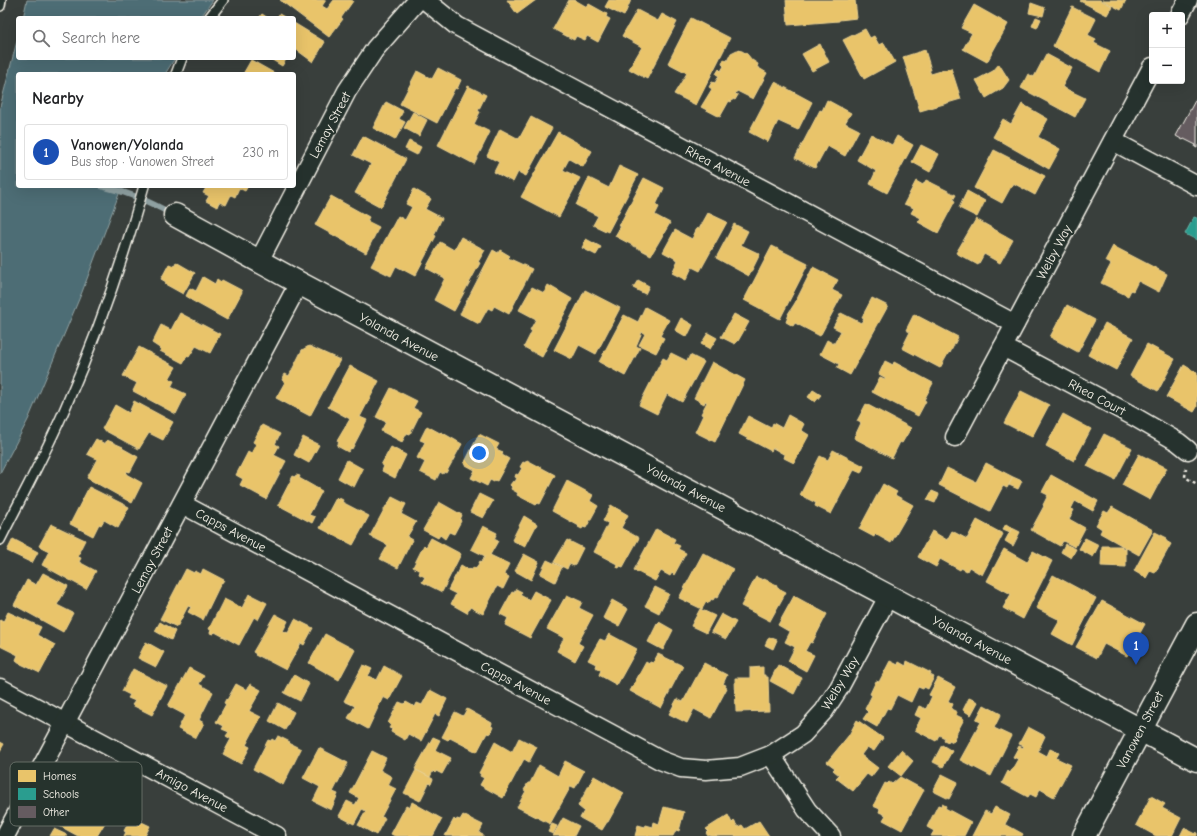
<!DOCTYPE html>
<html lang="en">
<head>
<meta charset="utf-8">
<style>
	:root { --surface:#fff; --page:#f6f6f6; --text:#202124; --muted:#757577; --line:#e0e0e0; --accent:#d93025 }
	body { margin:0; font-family:"Comic Neue",sans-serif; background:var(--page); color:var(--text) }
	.controls { position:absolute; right:12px; top:12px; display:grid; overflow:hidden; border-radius:4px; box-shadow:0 4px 16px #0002 }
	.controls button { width:36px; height:36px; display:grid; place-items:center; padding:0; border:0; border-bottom:1px solid var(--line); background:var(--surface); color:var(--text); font:20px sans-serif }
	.you { position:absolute; left:479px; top:453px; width:14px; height:14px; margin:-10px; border:3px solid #fff; border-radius:50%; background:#1a73e8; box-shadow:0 0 0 6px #1a73e833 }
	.badge { display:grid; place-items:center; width:26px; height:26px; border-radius:50%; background:var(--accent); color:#fff; font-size:13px; font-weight:700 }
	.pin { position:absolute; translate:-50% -33px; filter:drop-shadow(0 1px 2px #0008) }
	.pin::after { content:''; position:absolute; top:21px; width:14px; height:12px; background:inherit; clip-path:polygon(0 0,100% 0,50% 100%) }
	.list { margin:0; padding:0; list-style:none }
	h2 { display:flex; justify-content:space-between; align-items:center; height:52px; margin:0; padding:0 16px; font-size:17px }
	h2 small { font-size:13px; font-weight:400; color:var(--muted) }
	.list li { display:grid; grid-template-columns:26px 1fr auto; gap:12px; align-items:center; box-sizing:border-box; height:56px; margin:0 8px 8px; padding:0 8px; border:1px solid var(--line); border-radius:4px }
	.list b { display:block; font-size:15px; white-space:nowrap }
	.list p { margin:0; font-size:13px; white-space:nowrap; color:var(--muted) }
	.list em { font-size:13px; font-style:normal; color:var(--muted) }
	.icon { flex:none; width:22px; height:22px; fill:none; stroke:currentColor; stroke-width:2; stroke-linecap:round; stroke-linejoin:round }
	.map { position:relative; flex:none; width:1197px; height:836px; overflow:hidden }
	.search { position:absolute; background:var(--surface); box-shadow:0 4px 16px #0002; left:16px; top:16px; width:280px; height:44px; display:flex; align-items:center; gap:10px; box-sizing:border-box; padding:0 14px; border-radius:4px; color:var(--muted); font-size:15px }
	.panel { position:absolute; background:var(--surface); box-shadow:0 4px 16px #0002; left:16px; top:72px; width:280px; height:116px; border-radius:4px }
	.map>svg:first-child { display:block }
</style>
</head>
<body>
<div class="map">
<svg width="1197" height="836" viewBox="0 0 1197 836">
	<rect width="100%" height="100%" fill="#393f3c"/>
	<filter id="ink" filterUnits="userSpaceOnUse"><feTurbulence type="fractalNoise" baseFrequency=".025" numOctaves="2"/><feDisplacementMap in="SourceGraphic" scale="8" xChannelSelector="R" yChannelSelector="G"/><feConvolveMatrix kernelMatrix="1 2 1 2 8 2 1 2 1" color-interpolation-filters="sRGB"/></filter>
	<g filter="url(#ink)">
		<g fill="#4e6d75" stroke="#90a2a3">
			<polygon points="27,0 213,0 200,18 23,18"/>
			<polygon points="18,37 18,58 175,58 165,74 18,74 18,186 122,186 82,292 28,420 0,473 0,107"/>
		</g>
		<g fill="#e9c46a" stroke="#ecd290">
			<polygon points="280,0 326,0 322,6 327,9 334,0 351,0 353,1 341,18 343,19 329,37"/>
			<polygon points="507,0 536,0 517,14"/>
			<polygon points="569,0 575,0 587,7 589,4 607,14 606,17 610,19 598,42 587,36 585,40 576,36 574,40 553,29"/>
			<polygon points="609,0 631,0 624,16 605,7"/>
			<polygon points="786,0 855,0 857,18 839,20 839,21 788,25"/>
			<polygon points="1081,0 1100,0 1112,6 1107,15 1080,1"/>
			<polygon points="1102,0 1126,0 1121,10"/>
			<polygon points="1031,3 1045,8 1043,16 1029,13"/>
			<polygon points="974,5 1008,24 987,62 963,49 972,33 961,28"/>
			<polygon points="1072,7 1096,19 1088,35 1096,39 1094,43 1110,51 1100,72 1053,46"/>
			<polygon points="637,10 658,21 662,14 677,22 647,79 629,69 642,47 622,36"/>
			<polygon points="262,14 268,18 259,18"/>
			<polygon points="279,14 286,18 277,18"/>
			<polygon points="1036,17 1041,19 1037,28 1032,26"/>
			<polygon points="691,18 730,38 696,105 674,94 687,73 668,63"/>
			<polygon points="294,23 325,42 313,62 294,48"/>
			<polygon points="865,29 870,38 874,36 879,45 884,43 895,62 864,79 843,40"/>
			<polygon points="820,44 829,62 812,71 802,54"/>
			<polygon points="737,50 742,51 747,54 752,60 758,64 757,67 767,73 753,99 737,91 735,94 738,95 735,100 733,99 731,102 729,101 720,117 701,107 712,89 709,87 712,82 715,83 719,76 716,74 719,69 721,71 724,66 722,64 724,59 727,61 731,53"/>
			<polygon points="925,50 931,70 929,70 931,74 951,68 961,99 920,111 903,57"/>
			<polygon points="1046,54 1072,68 1062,87 1085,98 1075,117 1021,88 1028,74 1034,77"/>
			<polygon points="269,58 287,58 282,66"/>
			<polygon points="251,60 276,74 243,74"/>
			<polygon points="999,64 1009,80 1003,88 986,98 976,80 993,71"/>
			<polygon points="438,68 461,80 457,89 455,88 437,123 400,104 417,71 432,79"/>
			<polygon points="775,82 812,102 798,130 778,121 768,142 749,132"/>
			<polygon points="468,86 486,95 478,111 480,112 474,124 490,132 474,164 438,145"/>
			<polygon points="827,100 851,113 845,123 859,130 845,156 827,146 815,168 795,158 820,110 822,111"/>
			<polygon points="386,102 403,111 399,119 405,122 395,140 373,128"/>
			<polygon points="1022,104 1048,119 1038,137 1060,149 1049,169 993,137 1003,119 1011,124"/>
			<polygon points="413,112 427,120 419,136 404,128"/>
			<polygon points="531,117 552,128 526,176 518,172 513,182 494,172 499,162 487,156 500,129 519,139"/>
			<polygon points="558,132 592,151 583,167 569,159 563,170 580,178 559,217 521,197"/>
			<polygon points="871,134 892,145 897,136 913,145 887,193 870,184 876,171 857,160"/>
			<polygon points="363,136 406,159 381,207 355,193 371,164 353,155"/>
			<polygon points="409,141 421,147 417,155 405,149"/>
			<polygon points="921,145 939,154 930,172 912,162"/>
			<polygon points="994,150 1045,176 1035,195 1013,183 1002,203 974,188"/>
			<polygon points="619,166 638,175 608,232 593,225 598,216 576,205 589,178 609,188"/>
			<polygon points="644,178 664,188 656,205 659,207 655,215 670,223 651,255 615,236 621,226 619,226"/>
			<polygon points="926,180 956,195 953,200 955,201 938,233 918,222 921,218 911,213 914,208 904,204 916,181 923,185"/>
			<polygon points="207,186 248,186 245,191 239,188 235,197 231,195 226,205 219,202 217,207 206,201 209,196 203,193"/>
			<polygon points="414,189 431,199 425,209 442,218 434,235 436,236 415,276 396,266 391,276 371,266 398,216 405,220 412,207 406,204"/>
			<polygon points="967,191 985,201 977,217 959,208"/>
			<polygon points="331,196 369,217 367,221 379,227 366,253 315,225"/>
			<polygon points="708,213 727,222 700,271 692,267 686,280 672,273 678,260 663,252 675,230 692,239 697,228 699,229"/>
			<polygon points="976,219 1013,240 1000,263 984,254 978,265 956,253"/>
			<polygon points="734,224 748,231 741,245 760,254 749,276 716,258"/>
			<polygon points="461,237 485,250 478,262 480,263 454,311 434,300 445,278 426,268 440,242 454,250"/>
			<polygon points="586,239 601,247 596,255 582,248"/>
			<polygon points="772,246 808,264 780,319 744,300"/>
			<polygon points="1113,246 1167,274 1159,292 1138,281 1133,291 1131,290 1128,296 1101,283 1111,264 1105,261"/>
			<polygon points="493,250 498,253 500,250 510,256 508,258 532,269 509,314 494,306 492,310 488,308 479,324 460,314"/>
			<polygon points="176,262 195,273 183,294 165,284 166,282 161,279 169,264 174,266"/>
			<polygon points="813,267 838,280 832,290 842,295 820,336 795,323 793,326 786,322 789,314 788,314 795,303"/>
			<polygon points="203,277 215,284 217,279 221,282 222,280 241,290 242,292 227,320 191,300 191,299 186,296 190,288 196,291"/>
			<polygon points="638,280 649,286 645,294 633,288"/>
			<polygon points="548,285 572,299 542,357 524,347 532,331 530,330 536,319 519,310 532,287 544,293"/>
			<polygon points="585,290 620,308 596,354 579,345 572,359 554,350"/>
			<polygon points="872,298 888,306 850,375 837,368 839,364 820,354 827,340 834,344 841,331 833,327 841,313 861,323 864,318 862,317"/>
			<polygon points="1067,305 1095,320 1078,352 1050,337"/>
			<polygon points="645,307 669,320 660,336 664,338 656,353 639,345 645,334 642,332 636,346 640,348 625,376 599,362 624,315 638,322"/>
			<polygon points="180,313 220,334 210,353 196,346 189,357 187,356 183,363 160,351 161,349 152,343 161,325 171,330"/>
			<polygon points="734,314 749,322 738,341 737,341 735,344 721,337"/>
			<polygon points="914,314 958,337 950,353 949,352 940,368 902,348 910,332 906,330"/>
			<polygon points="681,318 693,325 687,337 675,330"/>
			<polygon points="1105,323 1133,338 1116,370 1088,355"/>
			<polygon points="708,333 717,338 710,349 701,344"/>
			<polygon points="1147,344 1175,359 1158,391 1130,376"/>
			<polygon points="309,346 340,360 310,416 276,398 285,382 282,380 285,374 289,376 302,350"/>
			<polygon points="139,347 176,367 169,379 174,381 171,387 186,394 176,414 133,391 137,383 123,376"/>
			<polygon points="671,353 687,361 690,355 704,362 682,402 667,394 657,414 639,405 663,358 667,360"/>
			<polygon points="885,361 893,365 894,362 933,383 924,400 926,401 918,416 872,392 880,377 885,379 886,378 879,374"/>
			<polygon points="712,362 745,380 715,442 695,432 703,415 701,414 707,402 705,401 704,404 694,398"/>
			<polygon points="1184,365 1197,373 1197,407 1194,412 1166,397"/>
			<polygon points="350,366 379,381 360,417 367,420 352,449 351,448 348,452 337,446 339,442 337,441 350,419 328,407"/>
			<polygon points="391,388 417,401 413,408 421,412 410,434 407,433 402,442 381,431 386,422 376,417"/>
			<polygon points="813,390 821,395 815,402 808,397"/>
			<polygon points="1021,391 1049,405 1032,437 1004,423"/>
			<polygon points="134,401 173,422 163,440 149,433 139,449 102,429 115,405 129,413"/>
			<polygon points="866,404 911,428 902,443 900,442 892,458 854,438 861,423 857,421"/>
			<polygon points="1063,414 1091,429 1074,461 1046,446"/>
			<polygon points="788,415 804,424 801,430 809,435 794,463 784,458 785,455 773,448 771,451 739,434 748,416 771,428 773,423 782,428"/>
			<polygon points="262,425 280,434 275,444 279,446 274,455 286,461 266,499 240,485 243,479 236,475 248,452 251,454 256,444 253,442"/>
			<polygon points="427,426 440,433 441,432 462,444 446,473 444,472 443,474 440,472 436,480 420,472 425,462 417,458 425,442 420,440"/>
			<polygon points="479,434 499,444 496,449 503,452 502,455 509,459 497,481 495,480 494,482 490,480 487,486 471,478 475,470 464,464"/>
			<polygon points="1104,434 1132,448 1115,480 1087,466"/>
			<polygon points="303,437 319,445 309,463 294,455"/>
			<polygon points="96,439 105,444 107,440 123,447 122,448 138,457 130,472 127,471 126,474 142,483 132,503 87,478 97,459 87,454"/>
			<polygon points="391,447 406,455 395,478 382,471 384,466 381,465"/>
			<polygon points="833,450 864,466 861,473 854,470 831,514 815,506 816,503 800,495 820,456 828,460"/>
			<polygon points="1139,454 1167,468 1150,500 1122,485"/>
			<polygon points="347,460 363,469 354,487 338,478"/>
			<polygon points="527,460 555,475 540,504 538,503 536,505 517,495 518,493 511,489 512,487 510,485 513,481 515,482 517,478 515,477 516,474 518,475 522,468 520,467 523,462 525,463"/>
			<polygon points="986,463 1013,477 1007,488 1003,486 990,511 939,485 947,468 976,482"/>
			<polygon points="296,475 300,476 299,478 322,491 309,515 315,517 312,523 278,505 293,476 295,477"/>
			<polygon points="1051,475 1098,501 1093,511 1075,501 1071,509 1074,510 1069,519 1085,528 1075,547 1063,541 1060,546 1031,530 1044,506 1043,505 1048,495 1042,492"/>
			<polygon points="1013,477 1022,481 1018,489 1009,485"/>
			<polygon points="567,481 593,495 590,501 598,506 586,528 583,527 582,529 578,527 579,526 552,511"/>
			<polygon points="883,484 897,492 895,495 913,505 891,543 875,534 874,537 859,529"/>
			<polygon points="89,487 129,507 118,528 104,520 101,525 99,524 93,536 70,524"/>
			<polygon points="932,491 939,494 935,503 927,500"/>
			<polygon points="479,494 493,501 483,518 470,512"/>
			<polygon points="392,497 406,504 401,514 416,522 407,537 412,540 398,568 380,559 388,545 370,536 386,506 387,506"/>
			<polygon points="336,498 338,500 339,498 343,500 342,502 369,516 353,545 320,528"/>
			<polygon points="439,502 462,515 460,520 461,521 454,534 449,532 445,539 440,535 438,538 423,530"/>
			<polygon points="611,505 628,515 621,528 639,538 623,567 620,566 619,568 616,567 617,564 594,552 607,526 608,523 603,521"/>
			<polygon points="1112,507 1153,530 1139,555 1100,533 1102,529 1096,525 1104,511 1108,513"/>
			<polygon points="524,516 537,524 525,547 512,540"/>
			<polygon points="977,520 1003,534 982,575 969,567 967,571 961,568 960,570 940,559 936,567 918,557 932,531 947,540 952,531 967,539"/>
			<polygon points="51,524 85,540 79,552 80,553 78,557 81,558 79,562 96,571 86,589 42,565 49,551 39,546"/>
			<polygon points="1006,524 1012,528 1010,532 1003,529"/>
			<polygon points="483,526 497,533 494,539 498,541 490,555 509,564 504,574 509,577 503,589 497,586 483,614 470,607 467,613 451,604 456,594 448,590 461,565 469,570 469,569 472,570 473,567 476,569 480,561 482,562 485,556 471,549"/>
			<polygon points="1012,528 1020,532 1013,546 1005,541"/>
			<polygon points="656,529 675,539 673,543 680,546 678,549 686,553 674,575 672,573 670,576 661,571 655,581 634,570"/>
			<polygon points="1155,532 1167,538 1166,541 1171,544 1155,573 1150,571 1146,578 1134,571"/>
			<polygon points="431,538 461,554 442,592 422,582 425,577 419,574 420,571 413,567 424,545 426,547"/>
			<polygon points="1085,538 1099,545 1093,557 1079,549"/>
			<polygon points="13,539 38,552 32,563 7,551"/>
			<polygon points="567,540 583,548 574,566 569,564 567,569 554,562"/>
			<polygon points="1065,544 1076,549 1071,558 1061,552"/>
			<polygon points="1102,546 1122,546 1122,548 1126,548 1126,567 1101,566"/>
			<polygon points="1004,549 1027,562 1033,551 1052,561 1023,619 1003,608 1011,594 987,581"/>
			<polygon points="703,553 733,569 717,598 715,597 713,600 711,599 709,603 706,602 702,609 679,598"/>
			<polygon points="524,554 539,562 531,580 515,571"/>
			<polygon points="547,560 562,567 555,582 540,574"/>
			<polygon points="186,569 194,573 195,571 201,574 203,569 224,580 219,587 203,620 188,612 191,607 188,606 177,627 160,619"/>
			<polygon points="43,573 68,586 57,605 73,613 63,632 14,605 27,580 36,585"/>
			<polygon points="1053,575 1096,598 1072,645 1052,634 1060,620 1036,608"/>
			<polygon points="756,577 763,580 764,579 777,585 776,587 786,592 770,621 741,606"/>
			<polygon points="655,587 669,594 659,613 645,606"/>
			<polygon points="516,589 522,592 520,595 529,600 534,591 551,600 530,638 505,625 508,618 500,614 512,592 514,593"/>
			<polygon points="249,594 267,603 258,620 254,617 239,645 215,632 213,634 210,633 211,630 209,629 224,599 242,608"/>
			<polygon points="567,595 582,602 579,608 593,615 578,643 583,646 575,661 557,651 564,638 547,629 564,599 565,600"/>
			<polygon points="794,596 827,614 812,643 810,642 805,651 814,655 806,671 788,661 795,647 785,642 790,632 778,625"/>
			<polygon points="612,600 628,609 619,626 603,618"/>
			<polygon points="1102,601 1145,624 1127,656 1104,644 1097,658 1076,647"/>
			<polygon points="700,609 715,616 706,633 691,626"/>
			<polygon points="8,612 41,627 37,635 55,645 40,673 21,664 16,660 18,655 0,646 0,620 3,622"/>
			<polygon points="275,614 288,621 283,631 288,633 295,619 313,628 304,645 301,643 286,670 259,656 259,657 255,655 256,654 253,652"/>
			<polygon points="721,614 736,622 726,639 711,632"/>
			<polygon points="160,622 175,631 171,640 155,631"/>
			<polygon points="659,622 673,630 663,650 648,642 657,624 658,625"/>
			<polygon points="325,634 355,650 339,680 309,663"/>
			<polygon points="609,634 637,649 617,685 599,675 601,670 595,667 596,664 588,660 600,639 605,641"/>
			<polygon points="769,637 777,640 773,649 765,645"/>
			<polygon points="146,642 164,652 156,667 138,658"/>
			<polygon points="658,654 683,666 661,708 630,691 646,662 649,664 650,662 653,663"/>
			<polygon points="890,661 898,665 899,662 906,666 907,661 931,673 930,675 934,677 928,689 924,687 923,689 918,687 911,702 897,695 890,709 887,708 877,727 863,719 868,712 865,709 872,695 870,694 876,681 879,682"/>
			<polygon points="704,663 727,675 723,684 726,685 725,687 727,688 711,718 694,709 687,723 669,714 677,699 683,702"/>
			<polygon points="363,665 372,669 368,676 377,680 384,666 402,676 389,700 383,697 368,729 348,718 355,706 344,701"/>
			<polygon points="778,665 802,678 794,694 770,681"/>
			<polygon points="763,667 763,675 765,675 765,677 768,677 769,711 736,712 735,678 750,678 750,668"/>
			<polygon points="189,668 204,676 199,684 213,692 199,720 204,723 196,738 178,729 185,715 168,706"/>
			<polygon points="133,669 167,686 152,715 132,705 135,701 128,698 130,695 122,691"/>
			<polygon points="294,675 309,684 300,701 284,693"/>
			<polygon points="938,678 955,687 948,701 953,704 951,709 957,712 956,715 964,719 954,738 955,739 953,742 949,740 948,742 944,740 945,738 939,735 936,741 915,730 921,718 915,715 919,706 926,709 932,696 929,695"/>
			<polygon points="236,684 247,690 250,684 261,690 249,711 261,717 246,745 250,747 241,764 223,754 231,739 226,736 229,732 222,729 224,726 216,722 226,704 224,703 226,699 227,700"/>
			<polygon points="430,690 447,699 439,716 435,714 421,741 408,734 405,740 391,732 392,729 389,728 391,725 388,723 399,702 404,704 406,702 415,707 417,703 422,705"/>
			<polygon points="969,698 978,702 971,715 963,710"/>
			<polygon points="278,703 294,712 285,730 269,721"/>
			<polygon points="984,705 1001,714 994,728 1011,736 991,776 960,760 981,722 976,720"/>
			<polygon points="467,709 492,723 491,726 493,727 490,734 487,733 477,752 450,738 448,740 442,737 455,712 463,716"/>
			<polygon points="857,720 883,738 874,751 867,747 861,755 878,768 871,777 867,774 853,791 836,778 839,775 833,770 835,768 827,762 849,735"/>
			<polygon points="1028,727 1045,736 1038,751 1047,756 1050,749 1059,753 1056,758 1071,765 1054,797 1040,789 1036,797 1030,794 1028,797 1002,783 1008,771 1010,773 1018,759 1013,757 1019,746 1023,748 1024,746 1019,744"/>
			<polygon points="278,736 290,742 289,743 301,749 283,785 253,769 268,740 271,741 272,739 275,741"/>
			<polygon points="433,737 440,740 435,750 451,758 442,774 436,771 435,773 433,771 430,777 415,769"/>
			<polygon points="519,738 537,747 529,762 524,759 503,798 480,785 484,778 480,776 481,774 479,773 495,742 512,752"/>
			<polygon points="0,742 4,744 0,751"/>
			<polygon points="942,745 952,751 943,767 933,762"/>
			<polygon points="319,748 348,763 333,792 338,794 331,810 313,801 320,787 303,778"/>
			<polygon points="901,750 913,761 901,776 888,766"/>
			<polygon points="372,751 386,758 380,770 392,777 388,785 396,789 381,817 385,818 376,835 358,825 366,811 362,809 354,824 339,816 347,801 355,805 359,798 350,793"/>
			<polygon points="565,761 584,771 575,788 571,786 550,824 517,807 526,791 524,790 526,787 528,787 526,786 528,783 530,783 539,765 558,776"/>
			<polygon points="416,770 433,779 431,784 429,783 420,801 404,793"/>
			<polygon points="942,774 958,782 949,799 933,791"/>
			<polygon points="594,776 624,793 608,822 607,822 602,830 580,818 584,811 578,806"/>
			<polygon points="900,777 924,790 902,830 883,820 886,815 879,812 880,809 873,806 885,783 887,784 889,782 892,784"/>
			<polygon points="101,788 120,798 97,836 78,836 56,824 70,799 85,807 87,803 91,805"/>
			<polygon points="1151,796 1165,804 1162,808 1181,818 1172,836 1156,836 1136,825"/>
			<polygon points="412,802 442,819 433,836 395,836 391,834 406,806 410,808"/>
			<polygon points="942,804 946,806 945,808 971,822 964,836 931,836 934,831 927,827 938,805 941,806"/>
			<polygon points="664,807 684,812 679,831 676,830 673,836 635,836 638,825 645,827 646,825 653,827 654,822 659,824"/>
			<polygon points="995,807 1010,815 1005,824 1023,834 1022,836 972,836 985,811 991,814"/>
			<polygon points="463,815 483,825 479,833 483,835 483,836 445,836 454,819 456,821 457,819 460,820"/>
			<polygon points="728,815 732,823 734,821 738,827 742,825 745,829 759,821 769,836 711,836 710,835 708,836 706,833 708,831 706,829"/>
			<polygon points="131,817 150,826 145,836 124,836 126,832 124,831"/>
			<polygon points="563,818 579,826 574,836 553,836"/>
			<polygon points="552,824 557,826 553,834 548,832"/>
			<polygon points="1184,828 1196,834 1197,832 1197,836 1180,836"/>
			<polygon points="54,829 67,835 67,836 50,836"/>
		</g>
		<polygon fill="#2a9d8f" stroke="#67b6aa" points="1194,217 1197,218 1197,240 1185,234"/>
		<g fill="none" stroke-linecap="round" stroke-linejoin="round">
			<path stroke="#90a2a3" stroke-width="6" d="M 101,186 C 128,192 148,201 172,214"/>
		</g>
		<polygon fill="#655b60" stroke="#f4f1e8" points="1197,97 1197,148 1195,147 1196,145 1184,139 1183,140 1176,136"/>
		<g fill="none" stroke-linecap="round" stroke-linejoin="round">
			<defs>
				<g id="lane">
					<polyline points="0,6 1,0"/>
					<polyline points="209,18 223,0"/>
					<polyline points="176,74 182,58"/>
					<path d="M 0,540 C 22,496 47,451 66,406 C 97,335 123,261 144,186"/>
				</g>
				<g id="street">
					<polyline points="425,0 457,26 1015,324"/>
					<polyline points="1180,15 1188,0"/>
					<polyline points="1113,141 1197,186"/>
					<polyline points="259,261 347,91 375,49 418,0"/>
					<polyline points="1003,347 1133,416 1178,442 1188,450"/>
					<polyline points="955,437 1152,67"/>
					<polyline points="182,504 660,760 681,768 706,770 740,767 771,755 807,810 831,836"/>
					<polyline points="0,688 277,836"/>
					<polyline points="771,755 803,734 824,711 839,688 889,595"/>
					<polyline points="5,836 299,283"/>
				</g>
				<g id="secondary">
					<polyline points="175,215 299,283 1197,760"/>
					<polyline points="1084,836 1197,624"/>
				</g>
			</defs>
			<use href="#lane" stroke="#f4f1e8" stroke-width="12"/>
			<use href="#street" stroke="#f4f1e8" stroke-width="21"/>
			<use href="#secondary" stroke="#f4f1e8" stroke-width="25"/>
			<polyline stroke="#f4f1e8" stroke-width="2.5" stroke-dasharray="3 3" stroke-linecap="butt" points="1186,468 1185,477 1197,484"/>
			<use href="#lane" stroke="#26332d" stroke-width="9"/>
			<use href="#street" stroke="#26332d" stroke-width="18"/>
			<use href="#secondary" stroke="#26332d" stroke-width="22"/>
		</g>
	</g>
	<g text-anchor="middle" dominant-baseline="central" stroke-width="4" stroke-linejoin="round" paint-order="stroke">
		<g font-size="13" fill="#f4f1e8" stroke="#26332d">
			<text transform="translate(330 125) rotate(-62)">Lemay Street</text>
			<text transform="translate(718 166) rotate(28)">Rhea Avenue</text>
			<text transform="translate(1054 252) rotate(-62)">Welby Way</text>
			<text transform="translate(399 337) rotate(28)">Yolanda Avenue</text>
			<text transform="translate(1097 397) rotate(28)">Rhea Court</text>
			<text transform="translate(686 488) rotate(28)">Yolanda Avenue</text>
			<text transform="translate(231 530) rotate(28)">Capps Avenue</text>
			<text transform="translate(152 560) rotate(-62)">Lemay Street</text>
			<text transform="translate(972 640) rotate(28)">Yolanda Avenue</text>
			<text transform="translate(516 683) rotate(28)">Capps Avenue</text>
			<text transform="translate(840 683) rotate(-59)">Welby Way</text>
			<text transform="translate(1140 730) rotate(-62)">Vanowen Street</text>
			<text transform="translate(192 790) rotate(28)">Amigo Avenue</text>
		</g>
	</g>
	<rect x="10" y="762" width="132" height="64" rx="6" fill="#26332d" stroke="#646c65" stroke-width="1"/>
	<rect x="18" y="770" width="18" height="12" fill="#e9c46a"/>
	<rect x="18" y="788" width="18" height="12" fill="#2a9d8f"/>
	<rect x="18" y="806" width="18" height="12" fill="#655b60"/>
	<g font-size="11" fill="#f4f1e8">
		<text x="43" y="780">Homes</text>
		<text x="43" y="798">Schools</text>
		<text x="43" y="816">Other</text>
	</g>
</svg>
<div class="controls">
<button>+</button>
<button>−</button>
</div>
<div class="you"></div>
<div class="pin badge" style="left:1136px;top:665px;background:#1a4fb4">1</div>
<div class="search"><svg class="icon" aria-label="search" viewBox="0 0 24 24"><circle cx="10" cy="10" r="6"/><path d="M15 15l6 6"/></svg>Search here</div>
<section class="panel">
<h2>Nearby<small></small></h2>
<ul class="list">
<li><span class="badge" style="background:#1a4fb4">1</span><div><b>Vanowen/Yolanda</b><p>Bus stop · Vanowen Street</p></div><em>230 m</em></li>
</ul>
</section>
</div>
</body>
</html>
